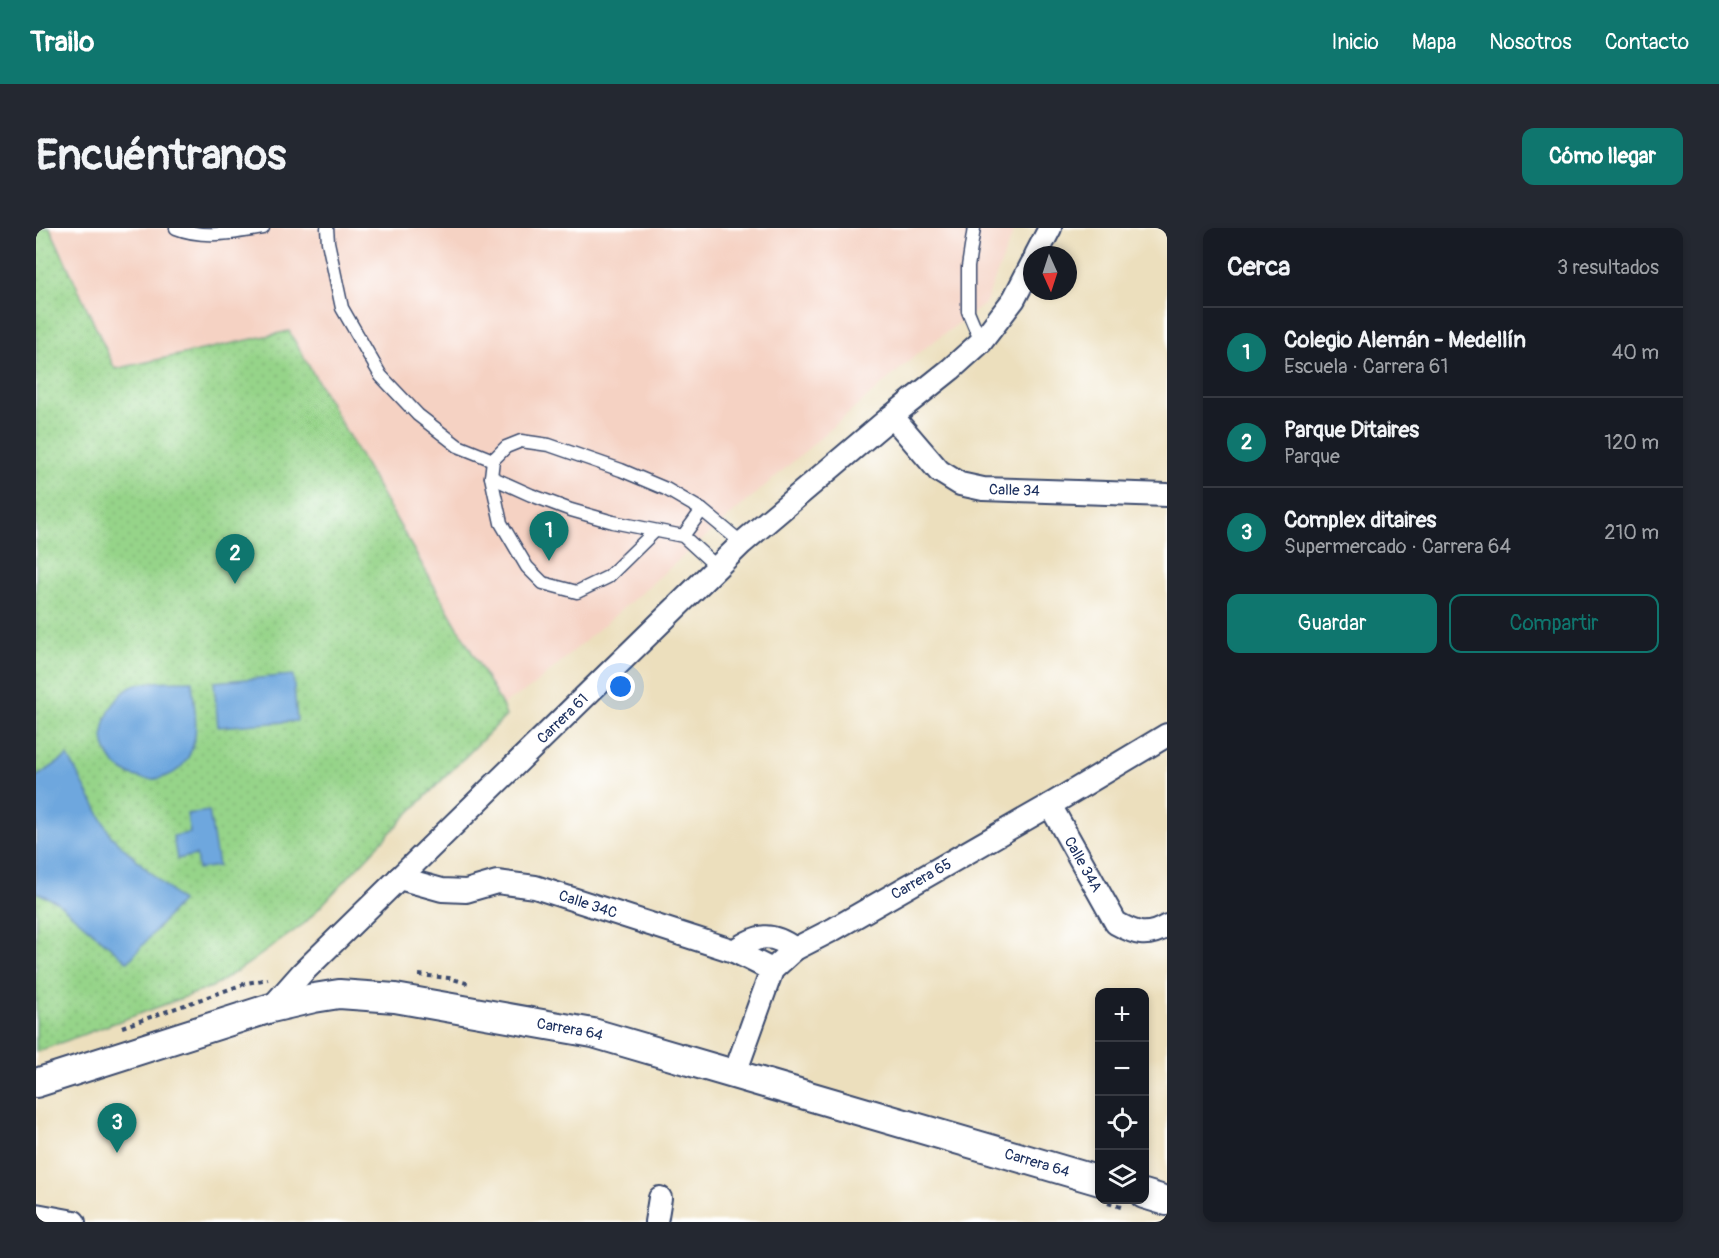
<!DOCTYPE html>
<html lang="es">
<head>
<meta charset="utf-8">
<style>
	:root { --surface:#171b24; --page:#242831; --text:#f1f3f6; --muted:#9ea1a6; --line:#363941; --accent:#0f766e }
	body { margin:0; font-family:Pangolin,sans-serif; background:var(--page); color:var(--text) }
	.controls { position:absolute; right:18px; bottom:18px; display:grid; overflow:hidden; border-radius:12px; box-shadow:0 3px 9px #0003 }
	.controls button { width:54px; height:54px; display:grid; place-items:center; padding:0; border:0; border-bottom:2px solid var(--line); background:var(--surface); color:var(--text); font:30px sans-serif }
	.compass { position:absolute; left:987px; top:18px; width:54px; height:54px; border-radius:50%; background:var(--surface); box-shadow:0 3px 9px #0003; rotate:177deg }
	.you { position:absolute; left:585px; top:459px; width:21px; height:21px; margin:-15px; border:4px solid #fff; border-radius:50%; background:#1a73e8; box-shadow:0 0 0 9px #1a73e833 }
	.badge { display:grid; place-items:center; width:39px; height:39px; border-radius:50%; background:var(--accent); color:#fff; font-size:20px; font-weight:700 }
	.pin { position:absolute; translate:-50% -50px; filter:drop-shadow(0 2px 3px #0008) }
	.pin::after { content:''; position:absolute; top:32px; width:21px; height:18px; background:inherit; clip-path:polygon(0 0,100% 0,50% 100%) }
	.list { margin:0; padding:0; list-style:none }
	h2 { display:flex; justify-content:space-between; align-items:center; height:78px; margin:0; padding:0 24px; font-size:26px }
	h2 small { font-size:20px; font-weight:400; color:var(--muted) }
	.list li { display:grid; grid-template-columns:39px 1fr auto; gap:18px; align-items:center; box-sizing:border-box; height:90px; padding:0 24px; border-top:2px solid var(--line) }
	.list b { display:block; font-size:22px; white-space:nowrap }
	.list p { margin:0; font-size:20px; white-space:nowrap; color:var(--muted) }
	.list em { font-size:20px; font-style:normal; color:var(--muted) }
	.actions { display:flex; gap:12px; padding:18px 24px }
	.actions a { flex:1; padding:14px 0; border:2px solid var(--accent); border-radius:12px; text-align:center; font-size:21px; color:var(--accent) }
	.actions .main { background:var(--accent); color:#fff }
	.icon { flex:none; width:33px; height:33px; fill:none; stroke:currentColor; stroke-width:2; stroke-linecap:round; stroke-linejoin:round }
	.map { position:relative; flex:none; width:1131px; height:994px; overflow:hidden; border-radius:12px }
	header { display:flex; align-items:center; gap:36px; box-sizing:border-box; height:84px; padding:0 30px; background:var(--accent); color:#fff }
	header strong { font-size:28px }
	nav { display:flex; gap:33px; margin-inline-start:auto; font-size:21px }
	.intro { display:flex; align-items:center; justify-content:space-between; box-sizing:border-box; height:144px; padding:0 36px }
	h1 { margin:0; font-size:42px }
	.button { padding:15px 27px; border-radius:12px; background:var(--accent); color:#fff; font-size:21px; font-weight:700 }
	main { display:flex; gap:36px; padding:0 36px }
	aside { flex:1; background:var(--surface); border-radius:12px; box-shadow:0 3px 9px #0003 }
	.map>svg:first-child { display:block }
</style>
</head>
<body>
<header>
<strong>Trailo</strong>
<nav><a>Inicio</a><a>Mapa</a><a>Nosotros</a><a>Contacto</a></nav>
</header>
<div class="intro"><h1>Encuéntranos</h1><a class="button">Cómo llegar</a></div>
<main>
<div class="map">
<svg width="1131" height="994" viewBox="0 0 1131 994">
	<defs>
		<pattern id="park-dots" width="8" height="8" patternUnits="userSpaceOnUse" patternTransform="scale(1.5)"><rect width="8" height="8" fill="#96d489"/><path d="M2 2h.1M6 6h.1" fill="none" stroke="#81b679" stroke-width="1.8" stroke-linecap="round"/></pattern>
	</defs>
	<rect width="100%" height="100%" fill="#fff"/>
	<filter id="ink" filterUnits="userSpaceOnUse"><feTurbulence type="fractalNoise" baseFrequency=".0167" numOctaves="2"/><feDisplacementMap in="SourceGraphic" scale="12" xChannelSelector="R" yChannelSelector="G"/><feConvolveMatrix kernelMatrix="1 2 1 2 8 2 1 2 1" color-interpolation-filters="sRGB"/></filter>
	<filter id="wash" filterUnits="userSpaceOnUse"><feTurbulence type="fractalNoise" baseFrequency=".008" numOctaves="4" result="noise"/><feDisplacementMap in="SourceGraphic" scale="24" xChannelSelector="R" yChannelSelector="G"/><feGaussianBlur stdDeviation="1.35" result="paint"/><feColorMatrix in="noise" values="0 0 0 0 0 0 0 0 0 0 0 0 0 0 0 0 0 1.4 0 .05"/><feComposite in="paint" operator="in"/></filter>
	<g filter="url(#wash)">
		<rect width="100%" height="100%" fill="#ecdfbd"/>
		<polygon fill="#f5d2c3" points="14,0 979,0 949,76 886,122 497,458 466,477 253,103 79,141"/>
		<polygon fill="url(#park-dots)" stroke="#588274" stroke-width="1.5" points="0,0 14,0 79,141 253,103 466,477 470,488 368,590 269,695 209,738 176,759 0,824"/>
		<g fill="#6ea7de" stroke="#446b9e" stroke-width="1.5">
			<polygon points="257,447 261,493 182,499 178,454"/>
			<path d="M 156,453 C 157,472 163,498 157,517 C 139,581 43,546 73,484 C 78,474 87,463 97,458 C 115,452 137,454 156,453 Z"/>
			<polygon points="32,528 75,608 145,673 92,734 21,674 0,664 0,549"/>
			<polygon points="173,583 182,638 162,641 160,627 141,631 137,608 154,605 151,586"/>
		</g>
	</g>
	<g filter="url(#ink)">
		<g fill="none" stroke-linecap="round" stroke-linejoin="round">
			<defs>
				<g id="service">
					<path d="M 140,0 C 167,11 198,5 227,0"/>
					<polyline points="291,0 292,14 306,80 345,148 382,187 422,218 457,232"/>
					<polyline points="938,0 932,39 932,83 945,114"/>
					<polyline points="455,249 495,267 535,282 577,294 647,308 681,339"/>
					<polyline points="619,303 572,349 541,364 507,355 491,339 465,295 455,249 457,232 470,219 485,213 513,217 585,242 630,261 666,282 706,315"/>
					<polyline points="647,308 666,282"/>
				</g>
				<g id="minor">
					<polyline points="1000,27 1014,0"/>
					<path id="s1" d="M 856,188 L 903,243 L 924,256 L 947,261 L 1131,267"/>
					<path id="s2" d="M 1014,577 L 1080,695 C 1100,706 1110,710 1131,698"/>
					<path id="s3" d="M 363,650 L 406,662 L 430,663 L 461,654 L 499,659 L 698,723 L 736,742"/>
					<path d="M 698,723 C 722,706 735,704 759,721"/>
					<path id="s4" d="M 235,780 L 266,745 L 706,315 L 856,188 L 915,141 L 945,114 L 978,71 L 996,36"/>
					<path id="s5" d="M 699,845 L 736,742 L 759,721 L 798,701 L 1014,577 L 1131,507"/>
					<polyline points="0,987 38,994"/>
					<polyline points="620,994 624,970"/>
				</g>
				<g id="tertiary">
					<path id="s6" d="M 0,855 L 235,780 L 278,770 L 303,766 L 359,770 L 557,805 L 1064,953"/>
					<polyline points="1108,966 1131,973"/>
				</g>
			</defs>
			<use href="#service" stroke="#3a496c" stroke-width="15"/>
			<use href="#minor" stroke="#3a496c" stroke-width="26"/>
			<use href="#tertiary" stroke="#3a496c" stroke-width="32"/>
			<g stroke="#3a496c" stroke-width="4" stroke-dasharray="4.5 4.5" stroke-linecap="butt">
				<polyline points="383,747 413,750 434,756"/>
				<polyline points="86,799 211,755 232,751"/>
				<polyline points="1072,975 1088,980"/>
			</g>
			<use href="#service" stroke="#fff" stroke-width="12"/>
			<use href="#minor" stroke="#fff" stroke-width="22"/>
			<use href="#tertiary" stroke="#fff" stroke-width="28"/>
		</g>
	</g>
	<g text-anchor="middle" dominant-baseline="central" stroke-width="5" stroke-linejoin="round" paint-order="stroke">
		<g font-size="15" fill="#1b2f5e" stroke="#fff">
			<text stroke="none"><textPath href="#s1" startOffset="152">Calle 34</textPath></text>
			<text stroke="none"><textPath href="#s4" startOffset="411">Carrera 61</textPath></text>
			<text stroke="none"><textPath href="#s2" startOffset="68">Calle 34A</textPath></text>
			<text stroke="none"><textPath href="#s5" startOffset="285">Carrera 65</textPath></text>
			<text stroke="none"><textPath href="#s3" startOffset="195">Calle 34C</textPath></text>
			<text stroke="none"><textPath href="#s6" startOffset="550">Carrera 64</textPath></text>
			<text stroke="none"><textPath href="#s6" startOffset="1036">Carrera 64</textPath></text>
		</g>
	</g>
</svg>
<div class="controls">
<button>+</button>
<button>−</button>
<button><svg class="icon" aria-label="locate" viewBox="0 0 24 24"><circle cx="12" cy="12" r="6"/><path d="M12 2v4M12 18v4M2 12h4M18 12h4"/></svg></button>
<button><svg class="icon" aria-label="layers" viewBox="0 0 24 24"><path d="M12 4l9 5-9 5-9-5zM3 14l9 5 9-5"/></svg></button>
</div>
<svg class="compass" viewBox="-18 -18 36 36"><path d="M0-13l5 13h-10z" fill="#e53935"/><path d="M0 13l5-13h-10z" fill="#9ea1a6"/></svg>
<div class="you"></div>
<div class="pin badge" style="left:513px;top:333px">1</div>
<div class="pin badge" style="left:199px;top:356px">2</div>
<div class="pin badge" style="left:81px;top:925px">3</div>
</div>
<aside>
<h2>Cerca<small>3 resultados</small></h2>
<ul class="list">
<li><span class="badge">1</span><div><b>Colegio Alemán - Medellín</b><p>Escuela · Carrera 61</p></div><em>40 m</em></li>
<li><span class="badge">2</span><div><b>Parque Ditaires</b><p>Parque</p></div><em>120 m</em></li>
<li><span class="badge">3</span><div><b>Complex ditaires</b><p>Supermercado · Carrera 64</p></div><em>210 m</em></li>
</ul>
<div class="actions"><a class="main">Guardar</a><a>Compartir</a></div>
</aside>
</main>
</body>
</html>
